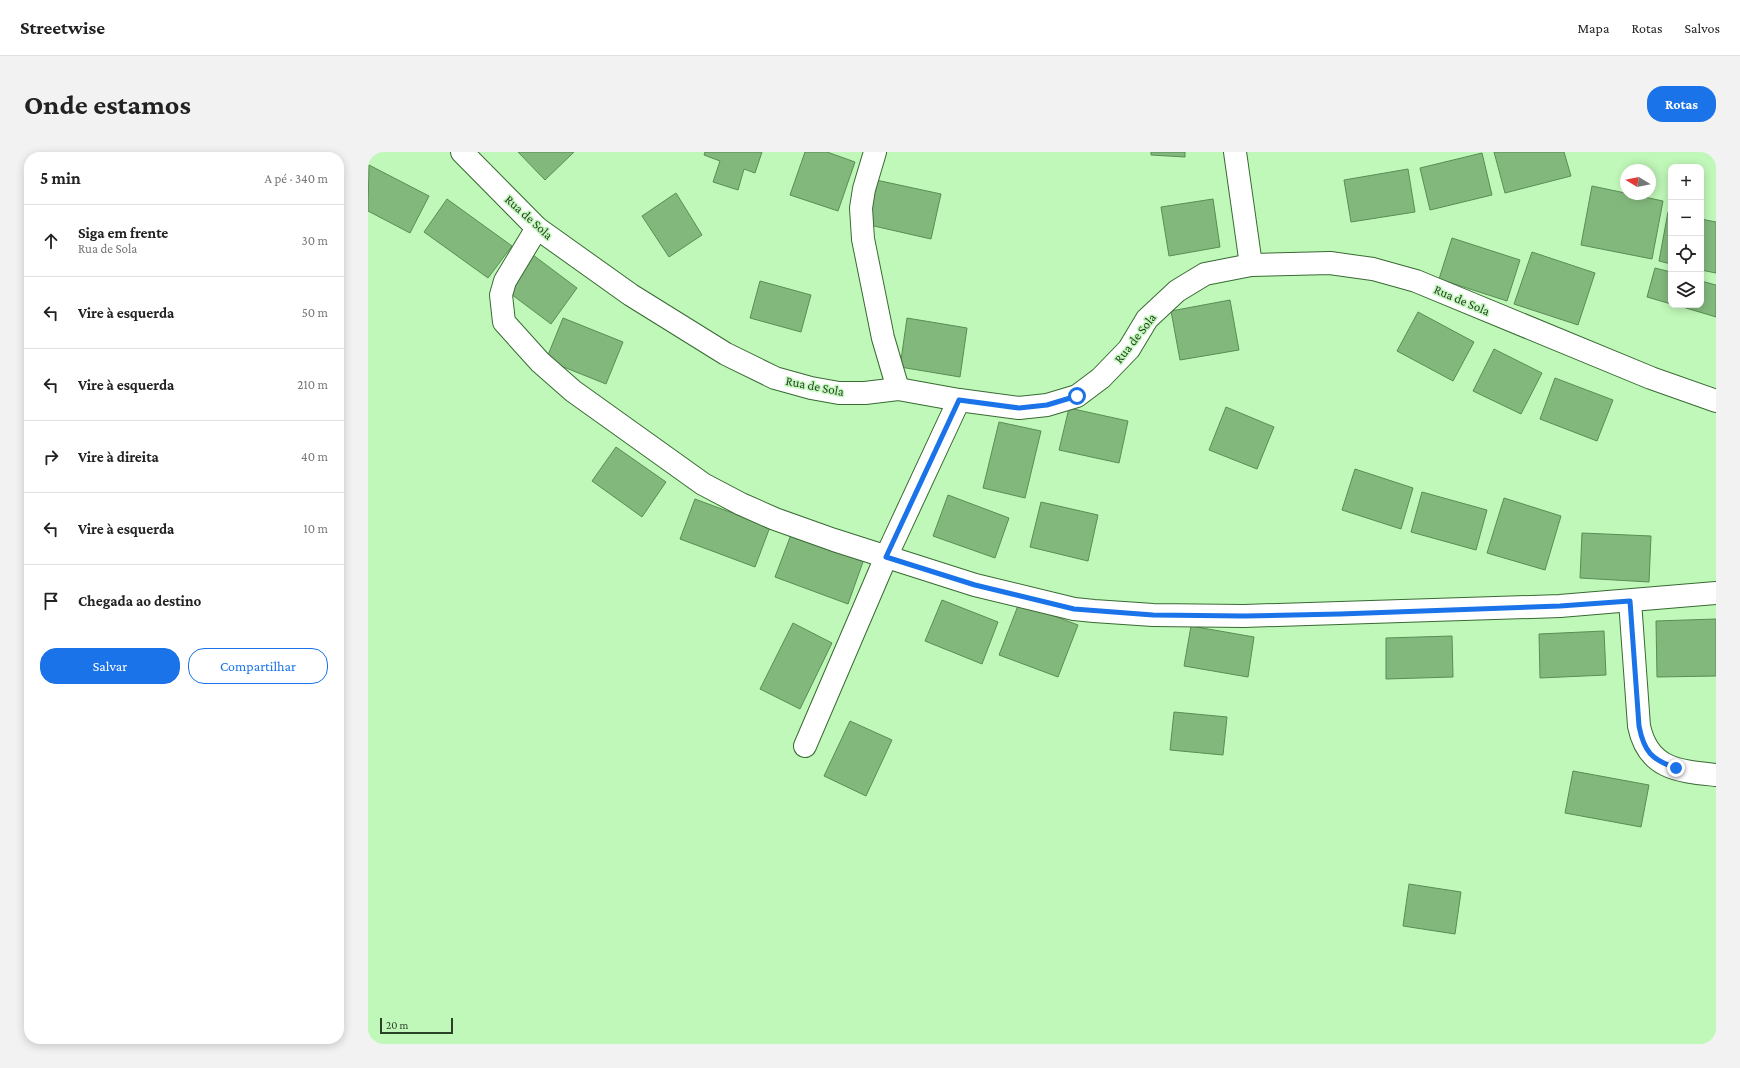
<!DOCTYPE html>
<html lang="pt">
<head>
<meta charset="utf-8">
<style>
	:root { --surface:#fff; --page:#f2f2f2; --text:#222; --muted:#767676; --line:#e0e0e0; --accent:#1a73e8 }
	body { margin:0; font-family:"Crimson Pro",serif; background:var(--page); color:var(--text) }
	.controls { position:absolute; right:12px; top:12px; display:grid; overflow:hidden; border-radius:8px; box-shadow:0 2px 10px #0003 }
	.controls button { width:36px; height:36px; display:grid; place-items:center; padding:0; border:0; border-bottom:1px solid var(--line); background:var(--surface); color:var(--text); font:20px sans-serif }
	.compass { position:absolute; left:1252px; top:12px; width:36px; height:36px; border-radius:50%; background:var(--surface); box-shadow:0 2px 10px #0003; rotate:280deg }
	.scale { position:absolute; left:12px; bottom:10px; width:73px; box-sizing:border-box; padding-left:4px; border:2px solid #2a4128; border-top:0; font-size:11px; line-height:14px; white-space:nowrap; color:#2a4128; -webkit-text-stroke:3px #c0f8b9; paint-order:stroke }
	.stop { position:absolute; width:12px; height:12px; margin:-9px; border:3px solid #1a73e8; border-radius:50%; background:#fff }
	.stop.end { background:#1a73e8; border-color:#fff; box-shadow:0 1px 4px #0008 }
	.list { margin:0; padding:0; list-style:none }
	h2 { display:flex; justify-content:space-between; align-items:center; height:52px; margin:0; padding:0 16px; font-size:17px }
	h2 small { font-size:13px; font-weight:400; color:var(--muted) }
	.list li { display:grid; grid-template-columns:26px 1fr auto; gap:12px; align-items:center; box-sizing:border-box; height:72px; padding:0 16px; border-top:1px solid var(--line) }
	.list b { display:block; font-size:15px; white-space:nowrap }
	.list p { margin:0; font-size:13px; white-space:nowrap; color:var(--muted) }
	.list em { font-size:13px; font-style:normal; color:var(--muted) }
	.actions { display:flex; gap:8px; padding:12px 16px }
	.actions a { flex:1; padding:9px 0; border:1px solid var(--accent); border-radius:16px; text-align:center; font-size:14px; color:var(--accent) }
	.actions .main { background:var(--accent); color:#fff }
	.icon { flex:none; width:22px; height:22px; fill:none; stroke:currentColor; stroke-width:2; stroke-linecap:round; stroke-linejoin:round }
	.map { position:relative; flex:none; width:1348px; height:892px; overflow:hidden; border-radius:16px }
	header { display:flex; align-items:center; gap:24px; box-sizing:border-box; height:56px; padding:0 20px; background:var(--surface); border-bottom:1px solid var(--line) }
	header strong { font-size:19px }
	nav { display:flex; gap:22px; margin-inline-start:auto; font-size:14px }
	.intro { display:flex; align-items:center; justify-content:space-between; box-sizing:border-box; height:96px; padding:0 24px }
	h1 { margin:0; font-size:28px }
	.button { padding:10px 18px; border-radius:16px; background:var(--accent); color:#fff; font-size:14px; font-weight:700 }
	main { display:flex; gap:24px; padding:0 24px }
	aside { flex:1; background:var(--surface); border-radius:16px; box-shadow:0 2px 10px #0003 }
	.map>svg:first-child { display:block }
</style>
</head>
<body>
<header>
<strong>Streetwise</strong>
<nav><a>Mapa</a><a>Rotas</a><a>Salvos</a></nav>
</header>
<div class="intro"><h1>Onde estamos</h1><a class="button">Rotas</a></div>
<main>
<aside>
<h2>5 min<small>A pé · 340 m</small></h2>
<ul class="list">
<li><svg class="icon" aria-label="ahead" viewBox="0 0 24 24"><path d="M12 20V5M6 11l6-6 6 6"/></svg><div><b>Siga em frente</b><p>Rua de Sola</p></div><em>30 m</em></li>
<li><svg class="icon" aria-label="left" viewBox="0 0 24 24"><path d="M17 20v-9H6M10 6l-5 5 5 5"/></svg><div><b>Vire à esquerda</b></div><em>50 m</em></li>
<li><svg class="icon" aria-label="left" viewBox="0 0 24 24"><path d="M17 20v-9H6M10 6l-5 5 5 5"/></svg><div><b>Vire à esquerda</b></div><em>210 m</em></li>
<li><svg class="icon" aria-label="right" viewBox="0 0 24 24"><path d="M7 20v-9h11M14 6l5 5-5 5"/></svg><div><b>Vire à direita</b></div><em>40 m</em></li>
<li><svg class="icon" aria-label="left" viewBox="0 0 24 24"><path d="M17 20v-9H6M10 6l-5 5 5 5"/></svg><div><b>Vire à esquerda</b></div><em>10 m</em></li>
<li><svg class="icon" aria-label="arrive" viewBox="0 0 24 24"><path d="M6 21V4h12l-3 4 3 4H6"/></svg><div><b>Chegada ao destino</b></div></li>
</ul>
<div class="actions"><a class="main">Salvar</a><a>Compartilhar</a></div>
</aside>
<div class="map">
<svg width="1348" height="892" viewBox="0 0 1348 892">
	<rect width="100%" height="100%" fill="#c0f8b9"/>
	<g fill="#82b87c" stroke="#598d54">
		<polygon points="150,0 206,0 177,28"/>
		<polygon points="337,0 394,0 387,21 376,17 370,38 345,30 352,9 336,3"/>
		<polygon points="437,0 459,0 487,10 470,59 422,43"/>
		<polygon points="783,0 817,0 817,5 783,3"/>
		<polygon points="1126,0 1196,0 1203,24 1137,41"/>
		<polygon points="1114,1 1124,43 1062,58 1052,16"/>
		<polygon points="1,13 61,44 42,81 0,59"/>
		<polygon points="1040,17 1047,60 983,70 976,28"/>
		<polygon points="508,28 573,42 563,87 497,72"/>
		<polygon points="1224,34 1295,49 1284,107 1213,93"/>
		<polygon points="308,41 334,83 301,105 274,64"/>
		<polygon points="79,47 144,94 120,126 56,80"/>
		<polygon points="845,47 852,95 801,104 793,55"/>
		<polygon points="1300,60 1303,61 1303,112 1291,109"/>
		<polygon points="1333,67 1348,70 1348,121 1333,118"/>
		<polygon points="1084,86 1152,108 1139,149 1071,127"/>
		<polygon points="1164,100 1227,121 1210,173 1146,152"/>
		<polygon points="165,103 209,136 183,172 139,139"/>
		<polygon points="1287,116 1303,120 1303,152 1279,145"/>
		<polygon points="392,129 443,143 433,180 382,166"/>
		<polygon points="1333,129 1348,133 1348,165 1308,153 1333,153"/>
		<polygon points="862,148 871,198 812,208 803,159"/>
		<polygon points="1050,160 1106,190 1085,229 1029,199"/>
		<polygon points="195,166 255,190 238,232 178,208"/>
		<polygon points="539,166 599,176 592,225 532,215"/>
		<polygon points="1126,197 1174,221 1153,262 1105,239"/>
		<polygon points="1187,226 1245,248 1229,289 1172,267"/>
		<polygon points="858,255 906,275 889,317 841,298"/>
		<polygon points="701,256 760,269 751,311 691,298"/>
		<polygon points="631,270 673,279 657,346 615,336"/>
		<polygon points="248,295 298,330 274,365 224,329"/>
		<polygon points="987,317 1045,336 1033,377 974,358"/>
		<polygon points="1054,340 1119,358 1108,398 1043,380"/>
		<polygon points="580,343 641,366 627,406 565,384"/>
		<polygon points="1136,346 1193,364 1177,418 1119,401"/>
		<polygon points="327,347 402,375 387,415 312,387"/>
		<polygon points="673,350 730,363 720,409 662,395"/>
		<polygon points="424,380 496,407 480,452 407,425"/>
		<polygon points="1214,381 1283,384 1281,430 1212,426"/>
		<polygon points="574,448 630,470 614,512 557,489"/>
		<polygon points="651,451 710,473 690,525 631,503"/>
		<polygon points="1348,467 1348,524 1289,525 1288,469"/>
		<polygon points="425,471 464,491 432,557 392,537"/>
		<polygon points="823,474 886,485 880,525 816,514"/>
		<polygon points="1236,479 1238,523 1172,526 1171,482"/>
		<polygon points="1084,484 1085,525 1018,527 1018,486"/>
		<polygon points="806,560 859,565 855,603 802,598"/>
		<polygon points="482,569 524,588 498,644 456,624"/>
		<polygon points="1205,619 1281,633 1273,675 1197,661"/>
		<polygon points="1041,732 1093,740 1087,782 1035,774"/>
	</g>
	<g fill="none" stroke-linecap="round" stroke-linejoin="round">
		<defs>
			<g id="minor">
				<polyline points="94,0 169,76 263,143 358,202 407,226 443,236 471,241 497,241 530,237 591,248 651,256 679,253 709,244 733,226 761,197 779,167 809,139 837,122 883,113 962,111 1005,117 1048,129 1283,226 1348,249"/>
				<polyline points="507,0 496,37 493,56 495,87 515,186 530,237"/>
				<polyline points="867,0 883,113"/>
				<polyline points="169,76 137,129 133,143 136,170 172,210 205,239 335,332 373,352 407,367 466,388 607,433 706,457 726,459 785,463 876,464 1192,454 1348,441"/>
				<path d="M 1262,449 L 1271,574 C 1280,617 1310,619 1348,623"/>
				<polyline points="437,594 518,405 591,248"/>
			</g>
		</defs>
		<use href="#minor" stroke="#386a33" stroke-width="24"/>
		<use href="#minor" stroke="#fff" stroke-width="22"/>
	</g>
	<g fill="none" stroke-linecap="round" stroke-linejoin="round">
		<path stroke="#1a73e8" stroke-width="5" d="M 709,244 L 679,253 L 651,256 L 591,248 L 518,405 L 607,433 L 706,457 L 785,463 L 876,464 L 972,462 L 1192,454 L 1262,449 L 1271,574 C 1276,600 1284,608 1308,616"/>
	</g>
	<g text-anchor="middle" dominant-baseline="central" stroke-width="3" stroke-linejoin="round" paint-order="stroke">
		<g font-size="13" fill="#2a4128" stroke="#c0f8b9">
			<text transform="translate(161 65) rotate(42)">Rua de Sola</text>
			<text transform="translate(1094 148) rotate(23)">Rua de Sola</text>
			<text transform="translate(767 186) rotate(-52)">Rua de Sola</text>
			<text transform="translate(447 234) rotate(11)">Rua de Sola</text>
		</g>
	</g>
</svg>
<div class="controls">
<button>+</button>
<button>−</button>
<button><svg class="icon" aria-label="locate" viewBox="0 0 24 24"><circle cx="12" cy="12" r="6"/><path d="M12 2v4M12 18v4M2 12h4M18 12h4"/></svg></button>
<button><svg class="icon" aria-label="layers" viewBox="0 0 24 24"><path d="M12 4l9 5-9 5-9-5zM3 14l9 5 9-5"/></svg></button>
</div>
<svg class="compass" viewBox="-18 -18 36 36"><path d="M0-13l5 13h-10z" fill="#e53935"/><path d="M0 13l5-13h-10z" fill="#767676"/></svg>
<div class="scale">20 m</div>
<div class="stop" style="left:709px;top:244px"></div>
<div class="stop end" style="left:1308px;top:616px"></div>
</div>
</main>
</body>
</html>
